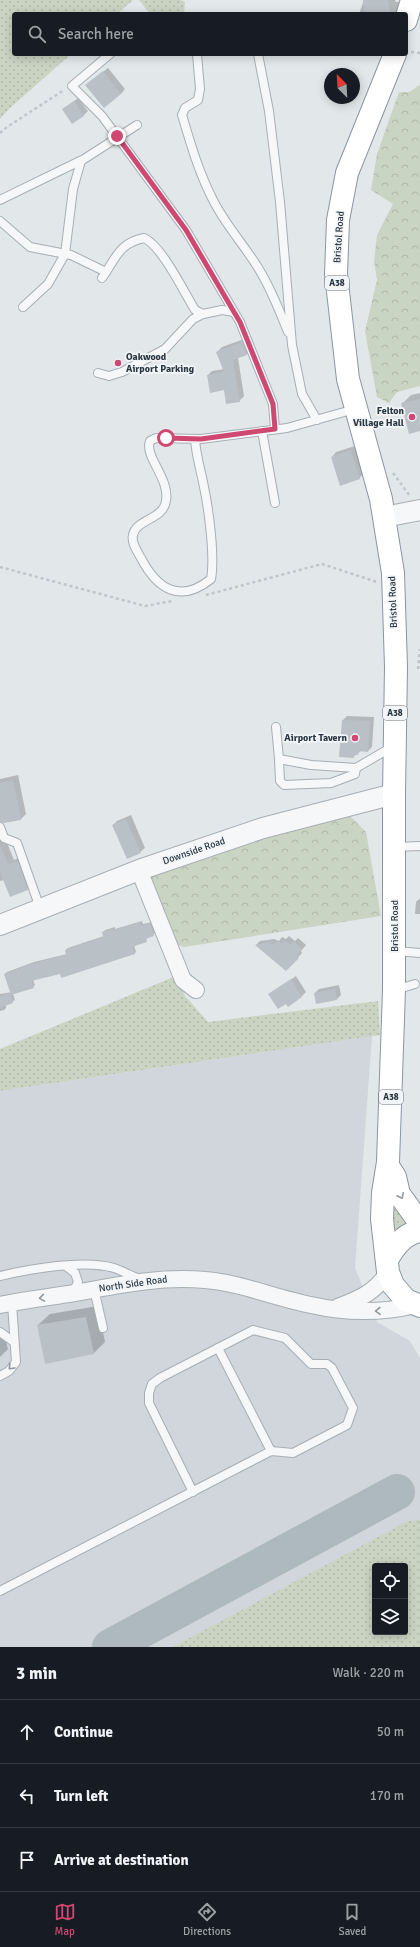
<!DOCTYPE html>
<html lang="en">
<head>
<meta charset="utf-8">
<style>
	:root { --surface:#171b24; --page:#20242c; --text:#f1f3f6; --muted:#9ea1a6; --line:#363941; --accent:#ce4872 }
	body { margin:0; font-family:Signika,sans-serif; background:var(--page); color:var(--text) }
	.controls { position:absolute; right:12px; bottom:12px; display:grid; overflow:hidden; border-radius:4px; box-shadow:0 2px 10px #0003 }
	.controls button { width:36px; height:36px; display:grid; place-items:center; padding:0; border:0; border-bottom:1px solid var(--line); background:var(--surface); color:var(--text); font:20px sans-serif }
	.compass { position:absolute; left:324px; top:68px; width:36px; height:36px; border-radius:50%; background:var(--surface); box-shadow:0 2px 10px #0003; rotate:336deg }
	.stop { position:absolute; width:12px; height:12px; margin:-9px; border:3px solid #ce4872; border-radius:50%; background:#fff }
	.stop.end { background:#ce4872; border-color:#fff; box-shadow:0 1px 4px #0008 }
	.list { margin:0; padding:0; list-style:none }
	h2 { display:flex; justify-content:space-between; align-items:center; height:52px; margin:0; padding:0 16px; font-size:17px }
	h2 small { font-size:13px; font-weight:400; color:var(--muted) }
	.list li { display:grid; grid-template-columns:26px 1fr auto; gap:12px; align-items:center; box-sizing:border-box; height:64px; padding:0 16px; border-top:1px solid var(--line) }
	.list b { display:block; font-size:15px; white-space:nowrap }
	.list em { font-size:13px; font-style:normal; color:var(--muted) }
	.icon { flex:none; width:22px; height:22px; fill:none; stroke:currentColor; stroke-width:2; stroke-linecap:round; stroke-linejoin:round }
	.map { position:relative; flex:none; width:420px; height:1647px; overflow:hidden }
	.search { position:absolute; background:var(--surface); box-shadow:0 2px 10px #0003; left:12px; right:12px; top:12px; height:44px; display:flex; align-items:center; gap:10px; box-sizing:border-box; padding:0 14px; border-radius:4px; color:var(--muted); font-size:15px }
	.sheet { height:244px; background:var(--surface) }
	nav { display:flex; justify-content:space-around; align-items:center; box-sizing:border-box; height:56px; border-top:1px solid var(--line); background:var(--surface); font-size:11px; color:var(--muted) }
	nav a { display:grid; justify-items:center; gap:2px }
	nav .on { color:var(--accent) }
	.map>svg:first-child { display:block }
</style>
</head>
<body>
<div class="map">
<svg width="420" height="1647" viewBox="0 0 420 1647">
	<defs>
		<pattern id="grass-dots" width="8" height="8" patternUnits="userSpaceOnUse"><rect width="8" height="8" fill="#cad4c3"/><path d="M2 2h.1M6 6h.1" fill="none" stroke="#aeb7a9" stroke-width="1.8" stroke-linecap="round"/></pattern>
		<pattern id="forest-crowns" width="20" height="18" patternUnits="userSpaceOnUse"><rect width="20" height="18" fill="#cad4c3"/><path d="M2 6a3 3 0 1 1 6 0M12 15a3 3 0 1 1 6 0" fill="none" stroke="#aeb7a9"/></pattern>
	</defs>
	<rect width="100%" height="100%" fill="#e2e7ea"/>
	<path fill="#d0d6dc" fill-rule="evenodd" d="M 372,1036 L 355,1268 L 377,1322 L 410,1341 L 420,1358 L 420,1647 L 0,1647 L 0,1091 ZM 375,1566 L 405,1566 L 405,1632 L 375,1632 Z"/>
	<g fill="url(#grass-dots)" fill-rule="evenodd">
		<polygon points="0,0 133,0 117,14 14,14 14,54 71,54 9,109 0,119"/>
		<polygon points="139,0 181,0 185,2 184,14 150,14"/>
		<polygon points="176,976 185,996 208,1022 378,1001 380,1035 0,1091 0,1049"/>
		<polygon points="392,1200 405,1223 405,1225 395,1230 393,1229"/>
		<path d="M 420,1520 L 420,1647 L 173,1647 L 408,1521 ZM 375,1566 L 405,1566 L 405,1632 L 375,1632 Z"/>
	</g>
	<g fill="url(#forest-crowns)">
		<polygon points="420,85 420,386 397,392 389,403 377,397 365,331 377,280 374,261 377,235 393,204 371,190 377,154 399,92 409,92"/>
		<polygon points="344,810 366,832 381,916 184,947 172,943 151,877"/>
	</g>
	<g fill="#0003">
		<polygon points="364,0 395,0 396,2 399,2 398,12 396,14 359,14"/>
		<polygon points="108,68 125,89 121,94 91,81"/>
		<polygon points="78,98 88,111 83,116 63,110"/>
		<polygon points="247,338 251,350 247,354 238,358 244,396 239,401 208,375 212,371 224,369 217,352 222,347"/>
		<polygon points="420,393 420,430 402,404 411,395"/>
		<polygon points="355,446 364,474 359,478 332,457 336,452"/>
		<polygon points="347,716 374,717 372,747 368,751 361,751 353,757 343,720"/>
		<polygon points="18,775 26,814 21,819 4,822 0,821 0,779"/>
		<polygon points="131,815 145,848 140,852 113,825 117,821"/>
		<polygon points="0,825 14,860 23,856 33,884 27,889 4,880 0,881"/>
		<polygon points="420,898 420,914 415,914 416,902"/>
		<polygon points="142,921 143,924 152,922 156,933 147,937 146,941 134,945 136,952 134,954 33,980 35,985 33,987 13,994 15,1000 6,1005 6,1008 4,1010 0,1011 0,994 12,992 5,974 7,972 34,962 67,954 66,950 68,948 104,936 103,932 105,930 115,927 115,929"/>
		<polygon points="289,936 295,941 298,938 306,945 301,951 302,953 286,970 256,945 260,941 274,939 279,941 282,937 286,939"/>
		<polygon points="296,976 306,992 302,996 288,1005 270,994"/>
		<polygon points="339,985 341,995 337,999 315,993 319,989"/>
		<polygon points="98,1306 105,1342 94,1353 38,1325 50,1314"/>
		<polygon points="0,1328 2,1328 8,1349 0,1357"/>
	</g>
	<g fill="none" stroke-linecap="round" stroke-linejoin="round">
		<polyline stroke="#aeb8bf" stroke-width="36" points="110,1647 397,1492"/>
	</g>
	<g fill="#b9c1c7">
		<polygon points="363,0 388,0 390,14 365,14"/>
		<polygon points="103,71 121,94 104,108 85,85"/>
		<polygon points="74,101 84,116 72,124 62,109"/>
		<polygon points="242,342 247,355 233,360 240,402 226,404 224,390 210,393 207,375 224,372 216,352"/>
		<polygon points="420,399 420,431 409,434 401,403"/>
		<polygon points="351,450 360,479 340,486 331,457"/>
		<polygon points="342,720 370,721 368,752 359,751 358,755 354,755 354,758 339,757"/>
		<polygon points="13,780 21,820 4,823 0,822 0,783"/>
		<polygon points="126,819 141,853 127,859 112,825"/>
		<polygon points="0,845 8,864 18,861 28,890 10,897 0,872"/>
		<polygon points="140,922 141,926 150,923 154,936 146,939 147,942 132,947 135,954 61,978 60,974 31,981 34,988 11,995 4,974 31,964 66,955 65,950 103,937 102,932 113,929 113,930"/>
		<polygon points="284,940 291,945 293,941 302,949 297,956 299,958 286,971 255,945 269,942 274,945 277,941 282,943"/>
		<polygon points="291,979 302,997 288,1007 286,1004 278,1009 268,994"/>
		<polygon points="335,989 337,1000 316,1004 314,993"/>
		<polygon points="10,993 13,1003 0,1008 0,996"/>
		<polygon points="86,1317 94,1354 45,1364 37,1325"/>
	</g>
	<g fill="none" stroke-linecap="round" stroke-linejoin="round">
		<defs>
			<g id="service">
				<polyline points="110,54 72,86 102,116 186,230 240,322 273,404 275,429"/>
				<path d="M 197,54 L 200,89 L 198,100 L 185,108 L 182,115 C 191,145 199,173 213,200 C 226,226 246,247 260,271 C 272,291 280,312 288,332"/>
				<polyline points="258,54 269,111 280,202 292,345 302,394 317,420"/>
				<polyline points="0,200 84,159 137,125"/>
				<polyline points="0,221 30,247 71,255 106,272"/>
				<path d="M 102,278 C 116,258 119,243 144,238 C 162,246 184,292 195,310 L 203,314 L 222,310 L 234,312"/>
				<polyline points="23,307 48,284 65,254 73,189 81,161"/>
				<polyline points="98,373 109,376 122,372 165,349 193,319 203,314"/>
				<polyline points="262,431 275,503"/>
				<path d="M 195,439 C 196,456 201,471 204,487 C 209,511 215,557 211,579 C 180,604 157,589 141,558 C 137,551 131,542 133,535 C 136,519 163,520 166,501 C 170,478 144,457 150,441 L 156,438 L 201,439 L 287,428 L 355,409"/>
				<polyline points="276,727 279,759 311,765 356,768 392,747"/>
				<polyline points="279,759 280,781 284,785 331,783 355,774 356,768"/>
				<polyline points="0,827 4,838 17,843 40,908"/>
				<polyline points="395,847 420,846"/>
				<polyline points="396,951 420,953"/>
				<polyline points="395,990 415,984"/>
				<polyline points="66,1266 75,1273 78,1282 73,1293"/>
				<path d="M 0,1276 C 30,1269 84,1259 114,1268 C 123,1271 131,1276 140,1279"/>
				<polyline points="94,1289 103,1328"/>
				<polyline points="0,1332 14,1342"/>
				<polyline points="218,1348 271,1451"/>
				<polyline points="0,1376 9,1371 16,1362 12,1303"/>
				<polyline points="0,1591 271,1451 293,1453 347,1425 353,1408 332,1368 327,1364 311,1364 285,1338 253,1330 160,1378 152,1384 149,1393 149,1403 193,1492"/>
			</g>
			<g id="minor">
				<polyline points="139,870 183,980 196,990"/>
				<path d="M 0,1305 C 25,1300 50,1297 75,1293 C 118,1285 161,1276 205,1280 C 241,1283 275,1298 311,1305 C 346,1313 382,1313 416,1305"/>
				<path d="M 338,1307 C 359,1299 376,1292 388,1272"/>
			</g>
			<g id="tertiary">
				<polyline points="384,517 420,510"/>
				<polyline points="0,925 139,870 263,828 394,794"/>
			</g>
			<g id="trunk">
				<polyline points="406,20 412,0"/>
				<polyline points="395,54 347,173 338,220 336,274 348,379 381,499 393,573 396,667 394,794 394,990 388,1162 383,1193 382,1219 388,1272 393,1285 406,1300 420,1306"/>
				<polyline points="388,1166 395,1177 399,1194 420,1223"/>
				<path d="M 387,1260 C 394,1247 405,1233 420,1231"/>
			</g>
		</defs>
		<use href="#service" stroke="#a7afb4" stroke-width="10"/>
		<use href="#minor" stroke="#a7afb4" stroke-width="18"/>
		<use href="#tertiary" stroke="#a7afb4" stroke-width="22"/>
		<use href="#trunk" stroke="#8996a1" stroke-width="24"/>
		<g stroke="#c0c5c9" stroke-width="2.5" stroke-dasharray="3 3" stroke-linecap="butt">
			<polyline points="411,52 420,53"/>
			<polyline points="0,133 7,127 64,90"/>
			<polyline points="393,473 410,496"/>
			<polyline points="0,567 145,606 172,601"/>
			<polyline points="206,595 322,564 377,582"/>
			<polyline points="418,669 420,649"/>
		</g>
		<use href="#service" stroke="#f5f7f9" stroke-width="8"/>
		<use href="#minor" stroke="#f5f7f9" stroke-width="16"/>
		<use href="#tertiary" stroke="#f5f7f9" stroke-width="20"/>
		<use href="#trunk" stroke="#fff" stroke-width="22"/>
	</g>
	<defs><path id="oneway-chevron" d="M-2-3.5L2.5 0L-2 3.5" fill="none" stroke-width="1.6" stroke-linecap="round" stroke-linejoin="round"/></defs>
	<use stroke="#949ba0" href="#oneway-chevron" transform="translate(401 1196) rotate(64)"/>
	<g stroke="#90979e">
		<use href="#oneway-chevron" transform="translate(42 1298) rotate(171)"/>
		<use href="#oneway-chevron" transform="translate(378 1311) rotate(178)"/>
		<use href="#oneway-chevron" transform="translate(11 1367) rotate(133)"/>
	</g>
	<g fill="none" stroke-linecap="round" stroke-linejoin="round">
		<polyline stroke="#ce4872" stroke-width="5" points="117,136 186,230 234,312 240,322 273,404 275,429 201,439 166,438"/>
	</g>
	<g fill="#ce4872" stroke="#f2f5f8" stroke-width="1.5">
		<circle cx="118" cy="363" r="4"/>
		<circle cx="412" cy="417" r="4"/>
		<circle cx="355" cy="738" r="4"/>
	</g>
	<g text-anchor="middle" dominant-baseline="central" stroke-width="3.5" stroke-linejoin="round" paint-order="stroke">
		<g fill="#f2f5f8" stroke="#667079" stroke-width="1">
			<rect x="325" y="276" width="24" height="14" rx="3"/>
			<rect x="383" y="706" width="24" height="14" rx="3"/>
			<rect x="379" y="1090" width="24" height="14" rx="3"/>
		</g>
		<g font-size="9" font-weight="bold" fill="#2a3742">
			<text x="337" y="283">A38</text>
			<text x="395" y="713">A38</text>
			<text x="391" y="1097">A38</text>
		</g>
		<g font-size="10" fill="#2a3742" stroke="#f2f5f8">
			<text transform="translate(339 237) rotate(-86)">Bristol Road</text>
			<text transform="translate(393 602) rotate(-92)">Bristol Road</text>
			<text transform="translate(194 851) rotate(-19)">Downside Road</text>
			<text transform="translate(395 926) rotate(-90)">Bristol Road</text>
			<text transform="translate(133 1284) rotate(-8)">North Side Road</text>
		</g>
		<g font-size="10" font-weight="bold" fill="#2a3742" stroke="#f2f5f8" text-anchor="end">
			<text x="126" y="357" text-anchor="start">Oakwood<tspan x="126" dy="12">Airport Parking</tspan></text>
			<text x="404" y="411">Felton<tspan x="404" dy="12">Village Hall</tspan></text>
			<text x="347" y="738">Airport Tavern</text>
		</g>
	</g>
</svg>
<div class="controls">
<button><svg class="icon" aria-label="locate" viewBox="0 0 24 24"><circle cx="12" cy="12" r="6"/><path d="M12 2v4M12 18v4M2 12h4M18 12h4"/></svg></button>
<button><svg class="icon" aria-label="layers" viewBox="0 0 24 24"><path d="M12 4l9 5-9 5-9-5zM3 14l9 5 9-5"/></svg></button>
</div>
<svg class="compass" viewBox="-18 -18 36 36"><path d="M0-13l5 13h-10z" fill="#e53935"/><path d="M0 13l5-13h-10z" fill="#9ea1a6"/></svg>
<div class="stop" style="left:166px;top:438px"></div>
<div class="stop end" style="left:117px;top:136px"></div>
<div class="search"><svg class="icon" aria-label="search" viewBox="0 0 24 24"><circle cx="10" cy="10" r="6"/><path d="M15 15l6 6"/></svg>Search here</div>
</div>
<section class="sheet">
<h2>3 min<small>Walk · 220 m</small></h2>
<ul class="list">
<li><svg class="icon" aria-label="ahead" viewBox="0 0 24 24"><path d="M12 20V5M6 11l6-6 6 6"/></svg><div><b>Continue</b></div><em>50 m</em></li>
<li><svg class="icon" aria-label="left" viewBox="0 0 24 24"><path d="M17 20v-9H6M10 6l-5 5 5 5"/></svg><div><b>Turn left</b></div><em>170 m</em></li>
<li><svg class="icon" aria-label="arrive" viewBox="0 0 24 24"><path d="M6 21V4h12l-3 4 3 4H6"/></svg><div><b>Arrive at destination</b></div></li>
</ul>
</section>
<nav>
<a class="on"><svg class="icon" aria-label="map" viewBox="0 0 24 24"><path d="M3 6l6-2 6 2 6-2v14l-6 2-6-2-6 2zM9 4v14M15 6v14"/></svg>Map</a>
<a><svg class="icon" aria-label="directions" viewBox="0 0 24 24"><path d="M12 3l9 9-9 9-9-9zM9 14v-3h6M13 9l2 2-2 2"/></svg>Directions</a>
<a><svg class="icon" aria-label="saved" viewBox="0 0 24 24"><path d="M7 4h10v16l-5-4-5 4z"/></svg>Saved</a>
</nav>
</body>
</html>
